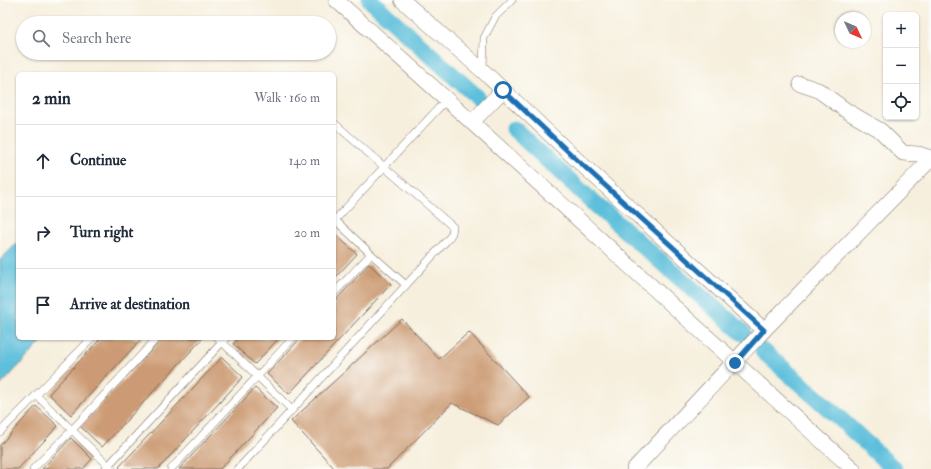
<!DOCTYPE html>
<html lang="en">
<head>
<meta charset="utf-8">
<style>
	:root { --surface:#fff; --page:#f6f6f7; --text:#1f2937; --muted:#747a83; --line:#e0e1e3 }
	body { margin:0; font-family:"IM FELL Double Pica",serif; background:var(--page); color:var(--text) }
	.controls { position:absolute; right:12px; top:12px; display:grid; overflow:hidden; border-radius:6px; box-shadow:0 1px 3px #0004 }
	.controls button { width:36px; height:36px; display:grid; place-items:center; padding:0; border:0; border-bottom:1px solid var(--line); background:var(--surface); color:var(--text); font:20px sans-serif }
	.compass { position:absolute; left:835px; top:12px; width:36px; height:36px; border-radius:50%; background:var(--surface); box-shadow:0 1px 3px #0004; rotate:134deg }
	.stop { position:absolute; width:12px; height:12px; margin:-9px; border:3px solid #1f6fb2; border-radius:50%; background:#fff }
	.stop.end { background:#1f6fb2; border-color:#fff; box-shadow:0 1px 4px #0008 }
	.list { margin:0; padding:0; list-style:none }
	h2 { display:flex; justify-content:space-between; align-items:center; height:52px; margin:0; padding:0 16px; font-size:17px }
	h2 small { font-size:13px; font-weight:400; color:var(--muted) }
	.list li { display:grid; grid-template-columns:26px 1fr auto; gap:12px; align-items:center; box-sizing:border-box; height:72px; padding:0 16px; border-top:1px solid var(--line) }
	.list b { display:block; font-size:15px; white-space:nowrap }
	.list em { font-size:13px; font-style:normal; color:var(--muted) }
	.icon { flex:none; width:22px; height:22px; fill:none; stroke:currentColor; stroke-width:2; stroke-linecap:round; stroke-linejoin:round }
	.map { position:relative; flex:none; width:931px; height:469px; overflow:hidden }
	.search { position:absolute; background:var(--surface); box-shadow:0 1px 3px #0004; left:16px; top:16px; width:320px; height:44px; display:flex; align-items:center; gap:10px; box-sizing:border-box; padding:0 14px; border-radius:22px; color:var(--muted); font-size:15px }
	.panel { position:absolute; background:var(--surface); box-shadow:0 1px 3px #0004; left:16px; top:72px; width:320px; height:268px; border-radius:6px }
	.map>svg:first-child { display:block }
</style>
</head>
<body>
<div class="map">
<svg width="931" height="469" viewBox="0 0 931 469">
	<rect width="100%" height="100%" fill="#fdfcf7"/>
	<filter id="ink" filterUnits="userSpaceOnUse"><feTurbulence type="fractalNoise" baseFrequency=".025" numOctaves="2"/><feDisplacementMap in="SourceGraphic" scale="8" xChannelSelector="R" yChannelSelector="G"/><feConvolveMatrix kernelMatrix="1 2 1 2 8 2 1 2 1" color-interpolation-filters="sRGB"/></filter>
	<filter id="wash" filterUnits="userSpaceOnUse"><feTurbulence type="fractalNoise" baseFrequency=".012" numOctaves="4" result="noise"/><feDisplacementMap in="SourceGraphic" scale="16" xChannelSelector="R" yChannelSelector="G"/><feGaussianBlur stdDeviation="0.9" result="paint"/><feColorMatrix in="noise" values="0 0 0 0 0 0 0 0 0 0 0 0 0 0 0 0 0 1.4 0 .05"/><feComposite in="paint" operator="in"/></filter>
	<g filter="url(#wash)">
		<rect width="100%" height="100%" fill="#f6efdd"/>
		<polygon fill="#5dbfdb" stroke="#4c747c" points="18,242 18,338 45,338 0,386 0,260"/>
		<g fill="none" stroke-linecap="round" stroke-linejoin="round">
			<g stroke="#5dbfdb" stroke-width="17">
				<polyline points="370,0 477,97"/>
				<polyline points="514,129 596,205 743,333"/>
				<polyline points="763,351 836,415 894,469"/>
			</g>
		</g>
		<g id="blocks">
			<g fill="#cc9b74">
				<polygon points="335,234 357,254 334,279 334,235"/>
				<polygon points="369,264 391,284 289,394 267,374 301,338 334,338 334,302"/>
				<polygon points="402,319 439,359 469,332 529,397 498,425 452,403 387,469 335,469 291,421"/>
				<polygon points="101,338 142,338 71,415 49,394"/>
				<polygon points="163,338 203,338 102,447 80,426"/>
				<polygon points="238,338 279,338 255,364 233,344"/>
				<polygon points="222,357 243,377 158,469 121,469 119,467"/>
				<polygon points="255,388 277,408 220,469 179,469"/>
				<polygon points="36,406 58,426 18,469 0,469 0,445"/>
				<polygon points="71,438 92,459 83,469 42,469"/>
			</g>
		</g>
	</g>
	<g filter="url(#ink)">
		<use href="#blocks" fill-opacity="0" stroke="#7c6f61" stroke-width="1"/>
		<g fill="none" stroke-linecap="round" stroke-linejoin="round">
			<defs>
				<g id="service">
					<polyline points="483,70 484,38 495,17 512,0"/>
					<polyline points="334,219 371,254 334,293"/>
					<polyline points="334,221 447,99"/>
					<polyline points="371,254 406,285"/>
					<polyline points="218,338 292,410"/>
					<polyline points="36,395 112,469"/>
					<polyline points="0,432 92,338"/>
					<polyline points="33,469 72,430 157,338"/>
					<polyline points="105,469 226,338"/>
					<polyline points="171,469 293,338"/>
					<polyline points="238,469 449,238 452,233 453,227 334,123"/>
				</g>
				<g id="minor">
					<path d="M 336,0 C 510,155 680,314 853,469"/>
					<polyline points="402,0 483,71 576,159 764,330"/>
					<polyline points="800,84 818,90 847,111 881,131 903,153 918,154 931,158"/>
					<polyline points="472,122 503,90"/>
					<polyline points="634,469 764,330 931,159"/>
				</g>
			</defs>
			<use href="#service" stroke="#7c6f61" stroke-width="8"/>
			<use href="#minor" stroke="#7c6f61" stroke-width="16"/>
			<use href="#service" stroke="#fff" stroke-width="7"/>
			<use href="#minor" stroke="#fff" stroke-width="15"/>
		</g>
	</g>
	<g fill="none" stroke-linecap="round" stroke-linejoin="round" filter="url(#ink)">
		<polyline stroke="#1f6fb2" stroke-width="5" points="503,90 576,159 764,330 735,363"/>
	</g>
</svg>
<div class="controls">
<button>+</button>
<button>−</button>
<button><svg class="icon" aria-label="locate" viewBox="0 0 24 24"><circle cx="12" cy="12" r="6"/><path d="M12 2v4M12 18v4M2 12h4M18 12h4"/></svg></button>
</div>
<svg class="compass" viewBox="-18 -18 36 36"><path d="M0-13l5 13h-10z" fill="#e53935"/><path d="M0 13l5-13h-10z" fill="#747a83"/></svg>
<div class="stop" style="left:503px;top:90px"></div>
<div class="stop end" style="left:735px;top:363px"></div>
<div class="search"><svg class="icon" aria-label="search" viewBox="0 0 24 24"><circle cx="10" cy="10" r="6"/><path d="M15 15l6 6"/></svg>Search here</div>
<section class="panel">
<h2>2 min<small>Walk · 160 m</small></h2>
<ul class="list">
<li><svg class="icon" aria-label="ahead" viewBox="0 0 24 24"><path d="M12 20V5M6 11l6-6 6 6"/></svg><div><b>Continue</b></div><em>140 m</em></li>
<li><svg class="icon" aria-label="right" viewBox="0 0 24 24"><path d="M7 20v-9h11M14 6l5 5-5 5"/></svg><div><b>Turn right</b></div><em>20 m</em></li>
<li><svg class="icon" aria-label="arrive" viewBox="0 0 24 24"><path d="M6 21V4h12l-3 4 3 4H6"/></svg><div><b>Arrive at destination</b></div></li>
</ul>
</section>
</div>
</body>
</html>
